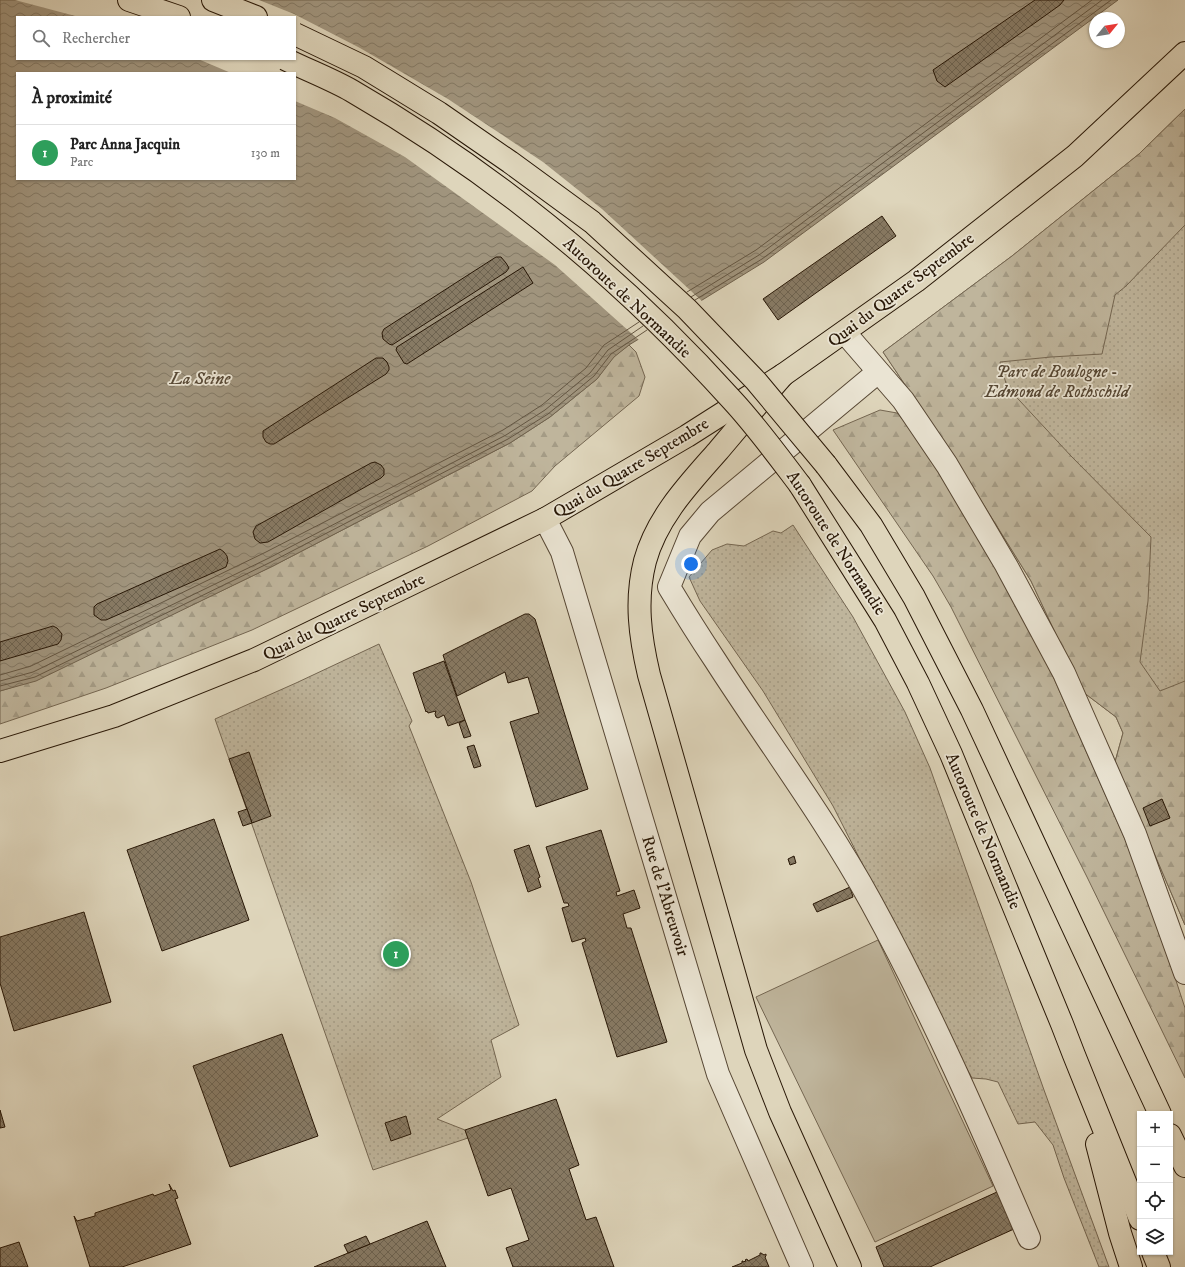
<!DOCTYPE html>
<html lang="fr">
<head>
<meta charset="utf-8">
<style>
	:root { --surface:#fff; --page:#f2f2f2; --text:#222; --muted:#767676; --line:#e0e0e0; --accent:#8f2418 }
	body { margin:0; font-family:"IM FELL DW Pica",serif; background:var(--page); color:var(--text) }
	.controls { position:absolute; right:12px; bottom:12px; display:grid; overflow:hidden; border-radius:0px; box-shadow:0 1px 3px #0004 }
	.controls button { width:36px; height:36px; display:grid; place-items:center; padding:0; border:0; border-bottom:1px solid var(--line); background:var(--surface); color:var(--text); font:20px sans-serif }
	.compass { position:absolute; left:1089px; top:12px; width:36px; height:36px; border-radius:50%; background:var(--surface); box-shadow:0 1px 3px #0004; rotate:60deg }
	.you { position:absolute; left:691px; top:564px; width:14px; height:14px; margin:-10px; border:3px solid #fff; border-radius:50%; background:#1a73e8; box-shadow:0 0 0 6px #1a73e833 }
	.badge { display:grid; place-items:center; width:26px; height:26px; border-radius:50%; background:var(--accent); color:#fff; font-size:13px; font-weight:700 }
	.pin { position:absolute; translate:-50% -50%; border:2px solid #fff; box-shadow:0 1px 4px #0006 }
	.list { margin:0; padding:0; list-style:none }
	h2 { display:flex; justify-content:space-between; align-items:center; height:52px; margin:0; padding:0 16px; font-size:17px }
	h2 small { font-size:13px; font-weight:400; color:var(--muted) }
	.list li { display:grid; grid-template-columns:26px 1fr auto; gap:12px; align-items:center; box-sizing:border-box; height:56px; padding:0 16px; border-top:1px solid var(--line) }
	.list b { display:block; font-size:15px; white-space:nowrap }
	.list p { margin:0; font-size:13px; white-space:nowrap; color:var(--muted) }
	.list em { font-size:13px; font-style:normal; color:var(--muted) }
	.icon { flex:none; width:22px; height:22px; fill:none; stroke:currentColor; stroke-width:2; stroke-linecap:round; stroke-linejoin:round }
	.map { position:relative; flex:none; width:1185px; height:1267px; overflow:hidden }
	.search { position:absolute; background:var(--surface); box-shadow:0 1px 3px #0004; left:16px; top:16px; width:280px; height:44px; display:flex; align-items:center; gap:10px; box-sizing:border-box; padding:0 14px; border-radius:0px; color:var(--muted); font-size:15px }
	.panel { position:absolute; background:var(--surface); box-shadow:0 1px 3px #0004; left:16px; top:72px; width:280px; height:108px; border-radius:0px }
	.map>svg:first-child { display:block }
</style>
</head>
<body>
<div class="map">
<svg width="1185" height="1267" viewBox="0 0 1185 1267">
	<defs>
		<pattern id="grass-dots" width="8" height="8" patternUnits="userSpaceOnUse"><rect width="8" height="8" fill="#bfb59c"/><path d="M2 2h.1M6 6h.1" fill="none" stroke="#a49b85" stroke-width="1.8" stroke-linecap="round"/></pattern>
		<pattern id="forest-firs" width="22" height="20" patternUnits="userSpaceOnUse"><rect width="22" height="20" fill="#bfb59c"/><path d="M5 1l3.5 6h-7zM16 11l3.5 6h-7z" fill="#a49b85"/></pattern>
		<pattern id="water-waves" width="16" height="10" patternUnits="userSpaceOnUse"><rect width="16" height="10" fill="#a0947d"/><path d="M0 5q4-4 8 0t8 0" fill="none" stroke="#827864"/></pattern>
		<pattern id="building-cross-hatch" width="8" height="8" patternUnits="userSpaceOnUse"><rect width="8" height="8" fill="#877a64"/><path d="M0 0l8 8M0 8l8-8" fill="none" stroke="#6e6350"/></pattern>
	</defs>
	<rect width="100%" height="100%" fill="#ded5bb"/>
	<filter id="stains"><feTurbulence type="fractalNoise" baseFrequency=".005" numOctaves="4"/><feColorMatrix values="0 0 0 0 .2 0 0 0 0 .09 0 0 0 0 .02 0 0 0 .5 -.17"/></filter>
	<radialGradient id="worn" r=".72"><stop offset=".6" stop-color="#630" stop-opacity="0"/><stop offset="1" stop-color="#630" stop-opacity=".3"/></radialGradient>
	<g fill="url(#grass-dots)" stroke="#746651">
		<polygon points="1185,109 1185,925 1115,762 1123,733 1116,717 1083,692 1031,581 957,462 883,352 1012,256 1139,154"/>
		<polygon points="793,525 853,617 905,712 930,768 1044,1090 1109,1267 1099,1267 1064,1178 1053,1145 1035,1122 1018,1124 998,1082 986,1079 972,1078 959,1055 833,806 763,691 700,601 689,577 712,550 727,544 744,546 773,531 781,533"/>
		<polygon points="379,644 412,721 409,726 471,882 519,1025 491,1040 501,1077 437,1119 465,1130 468,1138 373,1170 215,719 296,683"/>
	</g>
	<g fill="url(#forest-firs)" stroke="#746651">
		<polygon points="1185,109 1185,225 1126,286 1115,295 1102,354 1051,357 1000,362 1007,387 1071,456 1151,537 1148,601 1140,662 1160,691 1185,681 1185,925 1115,762 1123,733 1116,717 1083,692 1031,581 957,462 883,352 1012,256 1139,154"/>
		<polygon points="629,345 636,352 645,377 639,396 555,466 532,491 428,546 252,630 106,688 0,724 0,691 36,680 273,566 510,443 550,417 597,379 613,357"/>
		<polygon points="880,410 897,413 917,436 978,536 1044,656 1143,880 1185,1008 1185,1078 1087,877 951,607 933,576 833,430"/>
	</g>
	<polygon fill="#bfb59c" stroke="#746651" points="878,940 993,1186 875,1242 756,997"/>
	<path fill="url(#water-waves)" stroke="#70624d" fill-rule="evenodd" d="M 0,0 L 1118,0 L 764,262 L 629,345 L 614,357 L 597,379 L 550,417 L 510,443 L 273,566 L 36,681 L 0,691 ZM 17,17 L 295,17 L 295,59 L 17,59 ZM 17,73 L 295,73 L 295,179 L 17,179 Z"/>
	<polygon fill="#ded5bb" points="15,0 259,0 294,14 360,48 448,99 543,162 602,209 703,302 640,341 555,265 405,157 335,118 295,101 295,73 231,73 198,59 295,59 295,17 79,17"/>
	<g fill="none" stroke-linecap="round" stroke-linejoin="round">
		<g stroke="#645642" stroke-width="1">
			<polyline points="687,292 756,250 1092,0"/>
			<polyline points="691,297 759,255 1102,0"/>
			<polyline points="695,300 762,259 1111,0"/>
			<polyline points="0,675 31,666 266,552 503,430 542,405 586,368 604,345 639,322"/>
			<polyline points="0,681 33,672 269,558 506,435 545,410 590,373 608,350 643,326"/>
			<polyline points="0,686 35,677 271,562 508,439 548,414 594,376 611,354 647,330"/>
		</g>
	</g>
	<g fill="url(#building-cross-hatch)" stroke="#281706">
		<polygon points="1035,0 1064,0 1060,5 945,87 937,81 933,70"/>
		<polygon points="882,216 896,236 778,320 763,299"/>
		<polygon points="496,257 501,257 506,263 509,268 506,272 392,345 389,344 383,339 382,333 384,329"/>
		<polygon points="523,267 533,283 407,364 404,363 396,350 397,347"/>
		<polygon points="376,358 383,358 387,362 389,367 389,370 386,374 274,444 270,444 266,442 263,437 263,431"/>
		<polygon points="375,462 381,465 384,469 384,475 381,478 268,542 260,543 255,539 253,532 256,526 371,463"/>
		<polygon points="220,549 224,552 227,556 228,561 226,567 106,620 101,620 94,615 94,607 97,604"/>
		<polygon points="525,614 529,614 535,619 588,789 536,807 510,722 539,713 528,677 508,683 505,672 457,696 443,655"/>
		<polygon points="53,626 57,628 62,634 61,640 58,644 0,661 0,642"/>
		<polygon points="444,661 465,720 448,726 444,715 438,718 436,717 435,714 436,711 428,713 427,711 426,712 413,673"/>
		<polygon points="465,720 471,736 464,738 459,723"/>
		<polygon points="474,745 481,766 474,768 467,747"/>
		<polygon points="249,752 271,816 252,823 229,759"/>
		<polygon points="1162,799 1170,818 1150,826 1143,808"/>
		<polygon points="247,809 252,823 243,826 238,812"/>
		<polygon points="214,819 249,920 162,951 127,850"/>
		<polygon points="601,830 620,891 616,892 617,896 634,890 640,908 623,914 627,928 631,928 667,1042 617,1057 582,943 586,941 585,938 572,942 562,908 569,906 568,903 564,903 546,847"/>
		<polygon points="529,845 540,877 538,878 541,887 528,892 514,850"/>
		<polygon points="794,856 796,863 790,865 788,859"/>
		<polygon points="850,887 853,897 817,912 813,904"/>
		<polygon points="84,912 111,1002 14,1031 0,983 0,937"/>
		<polygon points="282,1034 318,1136 230,1167 193,1066"/>
		<polygon points="556,1099 579,1165 569,1169 586,1220 596,1217 614,1267 513,1267 506,1248 529,1240 511,1188 488,1196 465,1130"/>
		<polygon points="0,1110 5,1127 0,1128"/>
		<polygon points="406,1116 411,1134 391,1141 385,1123"/>
		<polygon points="169,1184 173,1191 175,1190 178,1198 175,1199 191,1244 122,1267 90,1267 74,1216 77,1221 95,1216 95,1213 153,1194 154,1196 171,1190"/>
		<polygon points="997,1192 1014,1229 930,1267 884,1267 876,1247"/>
		<polygon points="427,1221 446,1267 314,1267 370,1244"/>
		<polygon points="366,1236 370,1244 348,1253 344,1245"/>
		<polygon points="19,1242 28,1267 0,1267 0,1248"/>
		<polygon points="760,1253 761,1253 764,1255 766,1254 766,1256 765,1257 769,1267 732,1267 742,1263 742,1261 743,1261 743,1262 746,1261 745,1260 747,1259 748,1261 760,1255"/>
	</g>
	<g fill="none" stroke-linecap="round" stroke-linejoin="round">
		<defs>
			<g id="minor">
				<polyline points="845,333 903,400 947,465 1006,565 1064,673 1135,834 1185,973"/>
				<path d="M 878,372 L 710,512 L 690,536 L 669,587 C 684,612 699,636 715,660 C 767,741 825,818 871,902 C 931,1011 980,1124 1029,1238"/>
				<polyline points="545,519 562,552 718,1074 802,1267"/>
			</g>
			<polyline id="major" points="0,751 114,716 254,660 545,519 687,436 783,375 916,281 1075,156 1185,53"/>
			<g id="highway">
				<polyline points="129,0 179,17"/>
				<polyline points="213,0 256,17"/>
				<path d="M 783,375 C 761,400 740,425 718,451 C 689,484 657,517 645,561 C 635,600 640,637 649,675 L 756,1050 L 780,1112 L 850,1267"/>
				<polyline points="826,465 871,525 914,597 972,710 1160,1114"/>
				<polyline points="800,485 885,620 918,683 951,754 1062,1024 1074,1055 1140,1219"/>
				<polyline points="1170,1135 1185,1166"/>
				<polyline points="1097,1144 1120,1233 1131,1267"/>
				<polyline points="1153,1252 1159,1267"/>
			</g>
		</defs>
		<use href="#minor" stroke="#564633" stroke-width="24"/>
		<use href="#major" stroke="#281706" stroke-width="24"/>
		<use href="#highway" stroke="#281706" stroke-width="24"/>
		<use href="#minor" stroke="#eae4d3" stroke-width="22"/>
		<use href="#major" stroke="#ded5bb" stroke-width="22"/>
		<use href="#highway" stroke="#ded5bb" stroke-width="22"/>
		<defs>
			<g id="highway-bridge">
				<polyline points="295,34 364,67 439,113 510,162 592,222 687,309 756,381 826,465"/>
				<path d="M 285,59 C 307,70 331,79 352,91 C 494,173 623,279 732,400 C 757,427 778,456 800,485"/>
			</g>
		</defs>
		<use href="#highway-bridge" stroke="#281706" stroke-width="24" stroke-linecap="butt"/>
		<use href="#highway-bridge" stroke="#ded5bb" stroke-width="22"/>
	</g>
	<g text-anchor="middle" dominant-baseline="central" stroke-width="3.5" stroke-linejoin="round" paint-order="stroke">
		<g font-size="17" fill="#281706" stroke="#eae4d3">
			<text transform="translate(901 290) rotate(-37)">Quai du Quatre Septembre</text>
			<text transform="translate(627 298) rotate(43)">Autoroute de Normandie</text>
			<text transform="translate(631 468) rotate(-31)">Quai du Quatre Septembre</text>
			<text transform="translate(836 543) rotate(57)">Autoroute de Normandie</text>
			<text transform="translate(344 617) rotate(-26)">Quai du Quatre Septembre</text>
			<text transform="translate(983 831) rotate(67)">Autoroute de Normandie</text>
			<text transform="translate(665 896) rotate(73)">Rue de l'Abreuvoir</text>
		</g>
		<g font-size="17" font-style="italic" fill="#554633" stroke="#eae4d3">
			<text x="1057" y="372">Parc de Boulogne -<tspan x="1057" dy="20">Edmond de Rothschild</tspan></text>
		</g>
		<g font-size="18" font-style="italic" fill="#584936" stroke="#eae4d3">
			<text x="200" y="379">La Seine</text>
		</g>
	</g>
	<rect width="100%" height="100%" filter="url(#stains)"/>
	<rect width="100%" height="100%" fill="url(#worn)"/>
</svg>
<div class="controls">
<button>+</button>
<button>−</button>
<button><svg class="icon" aria-label="locate" viewBox="0 0 24 24"><circle cx="12" cy="12" r="6"/><path d="M12 2v4M12 18v4M2 12h4M18 12h4"/></svg></button>
<button><svg class="icon" aria-label="layers" viewBox="0 0 24 24"><path d="M12 4l9 5-9 5-9-5zM3 14l9 5 9-5"/></svg></button>
</div>
<svg class="compass" viewBox="-18 -18 36 36"><path d="M0-13l5 13h-10z" fill="#e53935"/><path d="M0 13l5-13h-10z" fill="#767676"/></svg>
<div class="you"></div>
<div class="pin badge" style="left:396px;top:954px;background:#2e9e5b">1</div>
<div class="search"><svg class="icon" aria-label="search" viewBox="0 0 24 24"><circle cx="10" cy="10" r="6"/><path d="M15 15l6 6"/></svg>Rechercher</div>
<section class="panel">
<h2>À proximité<small></small></h2>
<ul class="list">
<li><span class="badge" style="background:#2e9e5b">1</span><div><b>Parc Anna Jacquin</b><p>Parc</p></div><em>130 m</em></li>
</ul>
</section>
</div>
</body>
</html>
